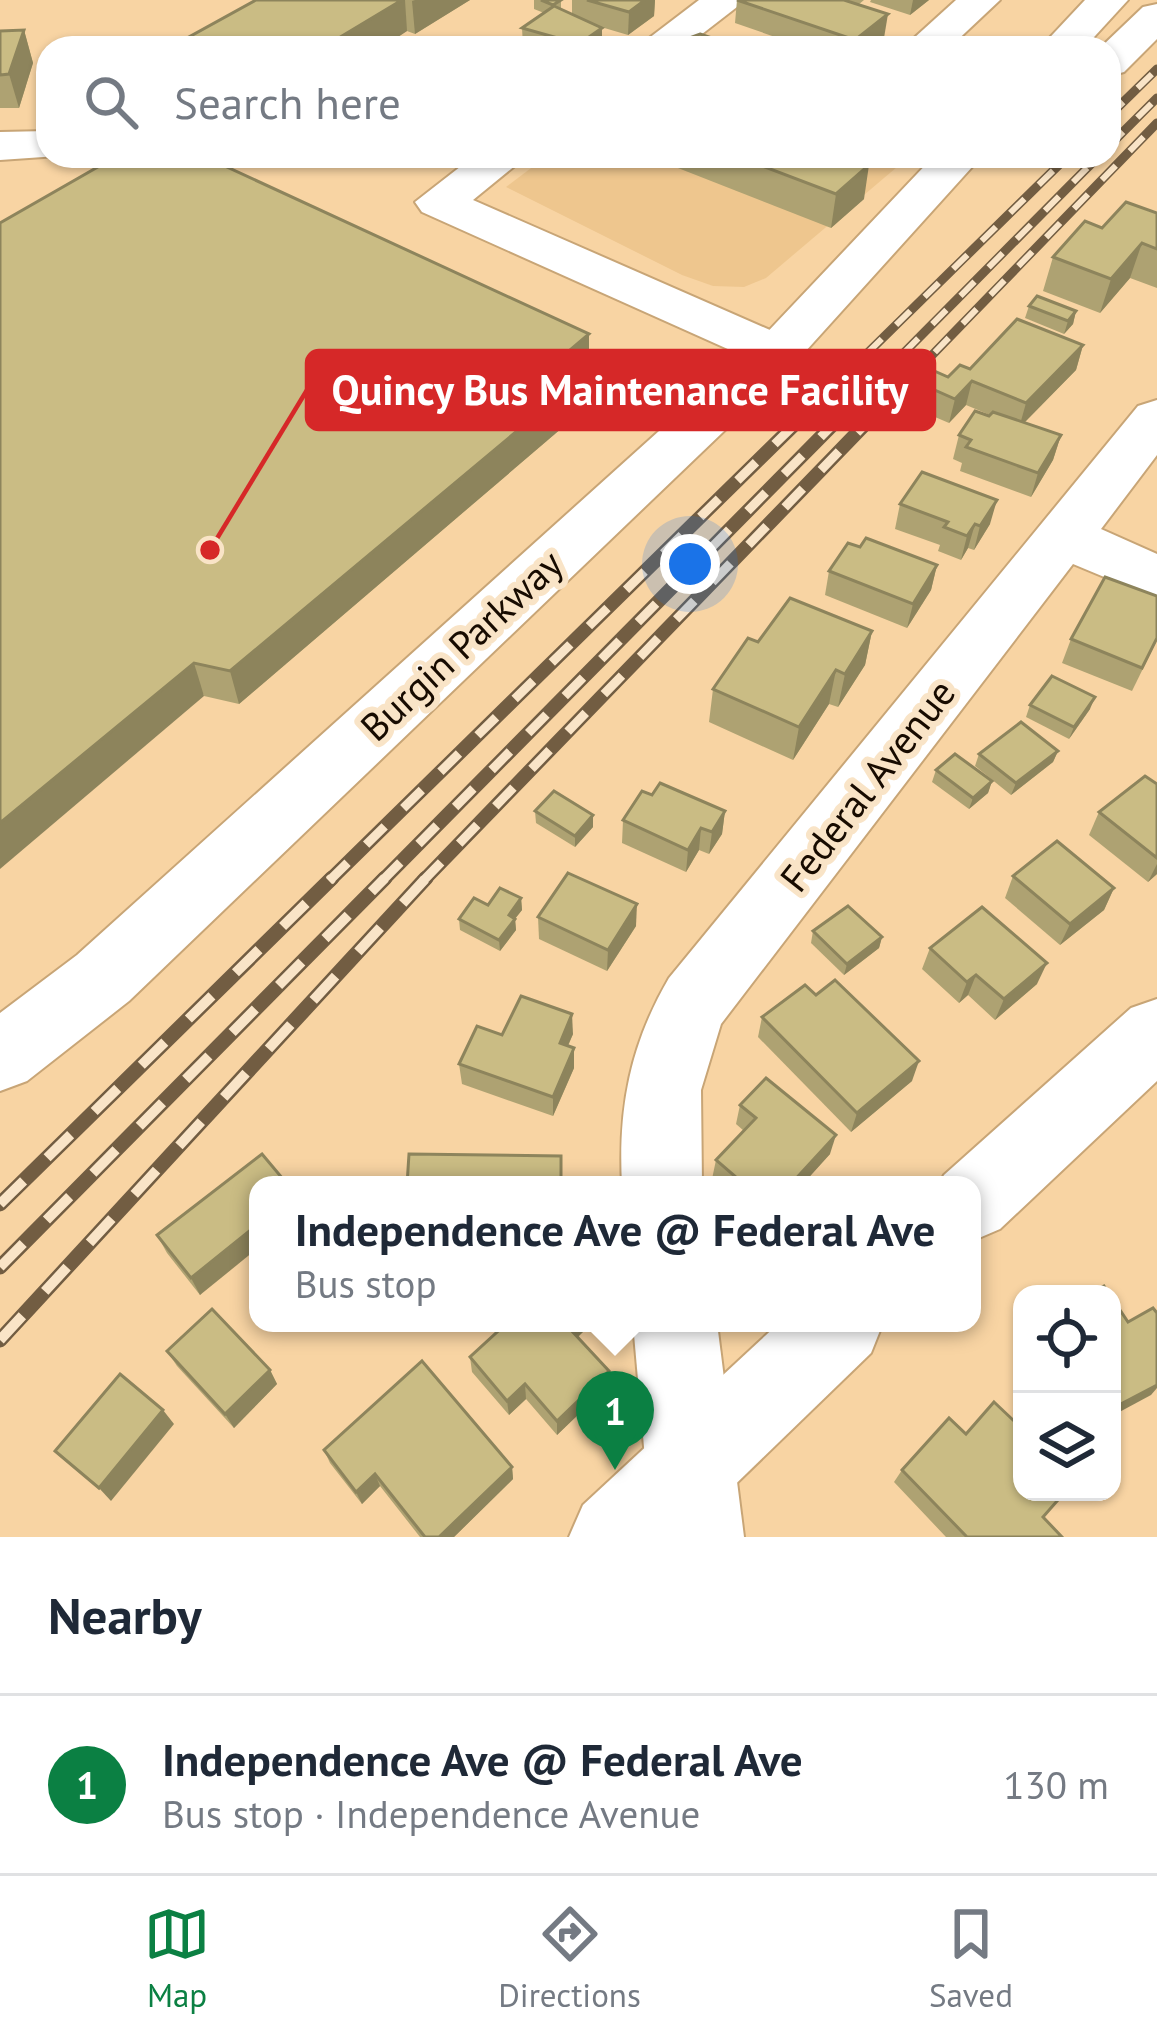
<!DOCTYPE html>
<html lang="en">
<head>
<meta charset="utf-8">
<style>
	:root { --surface:#fff; --page:#f6f6f7; --text:#1f2937; --muted:#747a83; --line:#e0e1e3; --accent:#0b8043 }
	body { margin:0; font-family:"PT Sans",sans-serif; background:var(--page); color:var(--text) }
	.controls { position:absolute; right:36px; bottom:36px; display:grid; overflow:hidden; border-radius:24px; box-shadow:0 3px 9px #0004 }
	.controls button { width:108px; height:108px; display:grid; place-items:center; padding:0; border:0; border-bottom:3px solid var(--line); background:var(--surface); color:var(--text); font:60px sans-serif }
	.you { position:absolute; left:690px; top:564px; width:42px; height:42px; margin:-30px; border:9px solid #fff; border-radius:50%; background:#1a73e8; box-shadow:0 0 0 18px #1a73e833 }
	.badge { display:grid; place-items:center; width:78px; height:78px; border-radius:50%; background:var(--accent); color:#fff; font-size:39px; font-weight:700 }
	.pin { position:absolute; translate:-50% -99px; filter:drop-shadow(0 3px 6px #0008) }
	.pin::after { content:''; position:absolute; top:63px; width:42px; height:36px; background:inherit; clip-path:polygon(0 0,100% 0,50% 100%) }
	.popup { position:absolute; left:249px; top:1176px; width:732px; height:156px; box-sizing:border-box; display:grid; place-content:center; border-radius:24px; background:var(--surface); filter:drop-shadow(0 3px 9px #0005); font-size:39px; white-space:nowrap; color:var(--muted) }
	.popup b { font-size:45px; color:var(--text) }
	.popup::after { content:''; position:absolute; left:50%; top:100%; margin-left:-24px; border:24px solid transparent; border-top-color:var(--surface) }
	.list { margin:0; padding:0; list-style:none }
	h2 { display:flex; justify-content:space-between; align-items:center; height:156px; margin:0; padding:0 48px; font-size:51px }
	h2 small { font-size:39px; font-weight:400; color:var(--muted) }
	.list li { display:grid; grid-template-columns:78px 1fr auto; gap:36px; align-items:center; box-sizing:border-box; height:180px; padding:0 48px; border-top:3px solid var(--line) }
	.list b { display:block; font-size:45px; white-space:nowrap }
	.list p { margin:0; font-size:39px; white-space:nowrap; color:var(--muted) }
	.list em { font-size:39px; font-style:normal; color:var(--muted) }
	.icon { flex:none; width:66px; height:66px; fill:none; stroke:currentColor; stroke-width:2; stroke-linecap:round; stroke-linejoin:round }
	.map { position:relative; flex:none; width:1157px; height:1537px; overflow:hidden }
	.search { position:absolute; background:var(--surface); box-shadow:0 3px 9px #0004; left:36px; right:36px; top:36px; height:132px; display:flex; align-items:center; gap:30px; box-sizing:border-box; padding:0 42px; border-radius:36px; color:var(--muted); font-size:45px }
	.sheet { height:336px; background:var(--surface) }
	nav { display:flex; justify-content:space-around; align-items:center; box-sizing:border-box; height:168px; border-top:3px solid var(--line); background:var(--surface); font-size:33px; color:var(--muted) }
	nav a { display:grid; justify-items:center; gap:6px }
	nav .on { color:var(--accent) }
	.map>svg:first-child { display:block }
</style>
</head>
<body>
<div class="map">
<svg width="1157" height="1537" viewBox="0 0 1157 1537">
	<rect width="100%" height="100%" fill="#f8d4a3"/>
	<polygon fill="#eec68e" points="547,156 910,156 766,278 744,287 713,286 682,275 506,187"/>
	<g fill="none" stroke-linecap="round" stroke-linejoin="round">
		<defs>
			<g id="minor">
				<polygon points="699,0 746,0 684,48 636,48"/>
				<polygon points="956,0 1000,0 949,48 903,48"/>
				<polygon points="48,131 48,156 58,156 0,160 0,132"/>
				<polygon points="474,156 527,156 473,200 795,341 803,352 795,363 777,368 759,363 422,212 415,202"/>
				<path d="M 1157,400 L 1157,455 L 1101,529 L 1157,554 L 1157,599 L 1073,564 L 721,1024 L 701,1090 L 702,1185 L 622,1185 C 618,1108 630,1045 669,978 L 1138,406 Z"/>
				<polygon points="633,1323 717,1323 744,1537 652,1537"/>
			</g>
			<g id="major">
				<polygon points="1085,0 1128,0 1084,48 1040,48"/>
				<polygon points="1157,4 1157,39 1124,72 1109,76 1109,48 1100,48 1143,7"/>
				<polygon points="934,156 982,156 795,363 129,1001 27,1081 0,1091 0,1013 77,955 759,341"/>
				<polygon points="1157,999 1157,1081 1000,1229 972,1241 972,1185 939,1185 944,1175 1131,1008"/>
				<polygon points="779,1323 883,1323 871,1353 681,1537 569,1537 583,1505"/>
			</g>
		</defs>
		<use href="#minor" stroke="#c8a576" stroke-width="4"/>
		<use href="#major" stroke="#c8a576" stroke-width="4"/>
		<use href="#minor" fill="#fff" fill-rule="evenodd"/>
		<use href="#major" fill="#fff" fill-rule="evenodd"/>
		<defs>
			<g id="rail-far2">
				<polyline points="1109,116 1157,69"/>
				<polyline points="1109,146 1157,98"/>
				<polyline points="839,381 1068,156"/>
				<polyline points="876,381 1099,156"/>
				<polyline points="907,381 1157,123"/>
			</g>
			<g id="rail-far1">
				<polyline points="329,881 842,378"/>
				<polyline points="382,881 879,378"/>
				<polyline points="423,881 910,378"/>
			</g>
			<g id="rail">
				<polyline points="0,1204 332,878"/>
				<polyline points="0,1267 385,878"/>
				<polyline points="0,1340 426,878"/>
			</g>
		</defs>
		<use href="#rail-far2" stroke="#725d42" stroke-width="9"/>
		<use href="#rail-far1" stroke="#725d42" stroke-width="14"/>
		<use href="#rail" stroke="#725d42" stroke-width="15"/>
		<use href="#rail-far2" stroke="#f9e4c7" stroke-width="6" stroke-dasharray="20" stroke-linecap="butt"/>
		<use href="#rail-far1" stroke="#f9e4c7" stroke-width="9" stroke-dasharray="26" stroke-linecap="butt"/>
		<use href="#rail" stroke="#f9e4c7" stroke-width="10" stroke-dasharray="33" stroke-linecap="butt"/>
	</g>
	<g fill="#aea272">
		<polygon points="256,0 470,0 415,34 407,31 381,48 191,48 189,37"/>
		<polygon points="534,0 561,0 561,9 572,14 572,0 655,0 654,16 628,35 601,27 602,48 498,48 523,46 522,28 544,13 534,9"/>
		<polygon points="737,0 864,0 858,5 884,38 871,48 807,48 735,23"/>
		<polygon points="871,0 929,0 910,15 870,2"/>
		<polygon points="24,30 33,63 19,108 0,108 0,31"/>
		<polygon points="655,156 844,156 864,199 831,228 655,159"/>
		<polygon points="1157,213 1157,288 1130,278 1100,313 1043,291 1053,257 1102,228"/>
		<polygon points="0,223 589,369 590,404 239,704 204,696"/>
		<polygon points="1029,306 1076,311 1073,324 1064,334 1025,318"/>
		<polygon points="1083,345 1076,370 1024,423 1061,435 1053,460 1031,497 960,471 962,463 953,459 959,435 990,415 966,405 949,423 914,408 919,383 948,377 970,369"/>
		<polygon points="900,504 990,524 974,550 968,548 961,560 938,551 940,545 895,529"/>
		<polygon points="860,547 937,565 931,590 907,628 825,595 829,571"/>
		<polygon points="1157,596 1157,640 1132,691 1062,663 1071,639"/>
		<polygon points="872,631 865,665 838,707 829,704 793,760 709,722 713,689 758,642"/>
		<polygon points="1030,705 1090,709 1069,739 1026,717"/>
		<polygon points="1058,751 1053,762 1011,795 975,766 979,754"/>
		<polygon points="936,770 992,781 988,793 969,809 932,782"/>
		<polygon points="1157,784 1157,874 1148,882 1089,835 1099,812"/>
		<polygon points="652,795 725,811 722,834 709,854 699,850 686,872 622,843 623,820"/>
		<polygon points="535,811 593,815 593,827 575,847 536,823"/>
		<polygon points="1013,876 1114,888 1104,910 1060,945 1005,898"/>
		<polygon points="521,898 522,910 515,919 516,930 500,951 460,930 459,919 488,905"/>
		<polygon points="538,917 636,926 607,971 539,939"/>
		<polygon points="813,931 882,937 879,948 844,975 811,943"/>
		<polygon points="930,948 1037,984 995,1020 968,995 959,1003 922,969"/>
		<polygon points="762,1017 912,1081 851,1132 758,1037"/>
		<polygon points="573,1034 568,1046 574,1048 574,1068 553,1116 462,1084 459,1064 502,1035"/>
		<polygon points="740,1105 830,1154 802,1185 720,1185 712,1179 716,1160 744,1131 736,1124"/>
		<polygon points="288,1185 200,1295 167,1253 157,1235"/>
		<polygon points="586,1329 578,1337 608,1386 557,1435 526,1399 509,1415 472,1372 470,1357"/>
		<polygon points="167,1351 270,1370 277,1384 234,1428 177,1366"/>
		<polygon points="966,1434 1043,1517 1062,1537 946,1537 894,1482 902,1470"/>
		<polygon points="324,1450 512,1467 513,1479 454,1537 420,1537 380,1486 362,1504 330,1463"/>
	</g>
	<g fill="#8d845c">
		<polygon points="402,0 405,0 407,31 381,48 322,48"/>
		<polygon points="415,0 470,0 415,34 412,1"/>
		<polygon points="645,0 655,0 654,16 628,35 629,12"/>
		<polygon points="913,0 929,0 910,15"/>
		<polygon points="888,14 884,38 871,48 854,48 855,40"/>
		<polygon points="602,28 602,48 579,48 579,44"/>
		<polygon points="24,30 33,63 19,108 9,74"/>
		<polygon points="869,165 864,199 831,228 836,194"/>
		<polygon points="1142,243 1130,278 1100,313 1111,279"/>
		<polygon points="1076,311 1073,324 1064,334 1068,321"/>
		<polygon points="589,334 589,369 563,356"/>
		<polygon points="1083,345 1076,370 1019,428 1026,403"/>
		<polygon points="590,370 590,404 239,704 230,671"/>
		<polygon points="972,381 966,405 949,423 955,399"/>
		<polygon points="1061,435 1053,460 1031,497 1038,473"/>
		<polygon points="997,500 990,524 974,550 980,526"/>
		<polygon points="975,524 968,548 961,560 967,536"/>
		<polygon points="937,565 931,590 907,628 913,604"/>
		<polygon points="872,631 865,665 838,707 845,674"/>
		<polygon points="194,663 204,696 0,869 0,823"/>
		<polygon points="836,670 829,704 793,760 799,727"/>
		<polygon points="1095,697 1090,709 1069,739 1074,727"/>
		<polygon points="1058,751 1053,762 1011,795 1016,783"/>
		<polygon points="992,781 988,793 969,809 973,798"/>
		<polygon points="725,811 722,834 709,854 712,832"/>
		<polygon points="593,815 593,827 575,847 575,836"/>
		<polygon points="701,828 699,850 686,872 688,850"/>
		<polygon points="1157,864 1157,874 1148,882"/>
		<polygon points="1114,888 1104,910 1060,945 1070,924"/>
		<polygon points="521,898 522,910 509,926 509,915"/>
		<polygon points="637,904 636,926 607,971 608,950"/>
		<polygon points="515,919 516,930 500,951 499,940"/>
		<polygon points="882,937 879,948 844,975 847,964"/>
		<polygon points="1047,963 1037,984 995,1020 1004,999"/>
		<polygon points="976,975 968,995 959,1003 967,982"/>
		<polygon points="572,1014 573,1034 560,1063 560,1043"/>
		<polygon points="574,1048 574,1068 553,1116 553,1097"/>
		<polygon points="919,1061 912,1081 851,1132 857,1113"/>
		<polygon points="836,1135 830,1154 802,1185 790,1185"/>
		<polygon points="258,1224 258,1248 200,1295 191,1278"/>
		<polygon points="576,1323 586,1323 586,1329 570,1344 570,1329"/>
		<polygon points="270,1370 277,1384 234,1428 225,1414"/>
		<polygon points="609,1371 608,1386 557,1435 557,1421"/>
		<polygon points="525,1384 526,1399 509,1415 507,1401"/>
		<polygon points="1157,1385 1157,1388 1151,1395 1112,1416 1112,1410 1115,1407"/>
		<polygon points="163,1410 174,1424 111,1501 99,1488"/>
		<polygon points="512,1467 513,1479 454,1537 439,1537"/>
		<polygon points="375,1474 380,1486 362,1504 356,1492"/>
	</g>
	<g fill="#cabc84" stroke="#8d845c" stroke-width="3">
		<polygon points="256,0 402,0 322,48 221,48 189,37"/>
		<polygon points="541,0 561,0 553,5"/>
		<polygon points="587,0 645,0 629,12"/>
		<polygon points="737,0 844,0 888,14 855,40"/>
		<polygon points="554,6 602,28 579,44 522,28"/>
		<polygon points="24,30 9,74 0,75 0,31"/>
		<polygon points="700,34 741,48 684,48 688,45 678,42"/>
		<polygon points="508,41 529,48 498,48"/>
		<polygon points="117,156 138,156 155,164 169,156 203,156 589,334 563,356 590,370 230,671 194,663 0,823 0,223"/>
		<polygon points="736,156 844,156 869,165 836,194"/>
		<polygon points="1126,202 1157,213 1157,249 1142,243 1111,279 1053,257 1085,221 1102,228"/>
		<polygon points="1037,296 1076,311 1068,321 1029,306"/>
		<polygon points="1017,319 1083,345 1026,403 972,381 955,399 919,383 932,370 948,377 960,365 970,369"/>
		<polygon points="975,411 989,416 993,412 1061,435 1038,473 966,447 971,440 959,435"/>
		<polygon points="922,472 997,500 980,526 975,524 967,536 944,527 948,522 900,504"/>
		<polygon points="866,538 937,565 913,604 829,571 848,543 860,547"/>
		<polygon points="1105,577 1157,596 1157,638 1142,668 1071,639"/>
		<polygon points="790,598 872,631 845,674 836,670 799,727 713,689 748,638 758,642"/>
		<polygon points="1052,676 1095,697 1074,727 1030,705"/>
		<polygon points="1021,722 1058,751 1016,783 979,754"/>
		<polygon points="955,754 992,781 973,798 936,770"/>
		<polygon points="1145,776 1157,784 1157,858 1099,812"/>
		<polygon points="660,783 725,811 712,832 701,828 688,850 623,820 642,791 652,795"/>
		<polygon points="554,791 593,815 575,836 535,811"/>
		<polygon points="1057,841 1114,888 1070,924 1013,876"/>
		<polygon points="568,873 637,904 608,950 538,917"/>
		<polygon points="500,888 521,898 509,915 515,919 499,940 459,919 474,898 488,905"/>
		<polygon points="848,906 882,937 847,964 813,931"/>
		<polygon points="982,907 1047,963 1004,999 976,975 967,982 930,948"/>
		<polygon points="835,980 919,1061 857,1113 762,1017 805,985 816,995"/>
		<polygon points="521,996 572,1014 560,1043 574,1048 553,1097 459,1064 477,1026 502,1035"/>
		<polygon points="766,1078 836,1135 790,1185 745,1185 716,1160 756,1118 740,1105"/>
		<polygon points="262,1154 288,1185 258,1185 258,1224 191,1278 157,1235"/>
		<polygon points="409,1154 561,1156 561,1185 407,1185"/>
		<polygon points="1104,1286 1109,1294 1089,1294"/>
		<polygon points="1112,1298 1128,1322 1153,1308 1157,1313 1157,1385 1115,1407 1112,1402"/>
		<polygon points="212,1309 270,1370 225,1414 167,1351"/>
		<polygon points="507,1323 576,1323 570,1329 609,1371 557,1421 525,1384 507,1401 470,1357"/>
		<polygon points="422,1361 512,1467 439,1537 425,1537 375,1474 356,1492 324,1450"/>
		<polygon points="120,1374 163,1410 99,1488 55,1451"/>
		<polygon points="994,1402 1013,1420 1022,1411 1022,1492 1065,1492 1043,1517 1062,1537 967,1537 902,1470 949,1418 966,1434"/>
	</g>
	<g text-anchor="middle" dominant-baseline="central" stroke-width="12" stroke-linejoin="round" paint-order="stroke">
		<g font-size="39" fill="#170b00" stroke="#f9e4c7">
			<text transform="translate(461 645) rotate(-43)">Burgin Parkway</text>
			<text transform="translate(867 785) rotate(-52)">Federal Avenue</text>
		</g>
	</g>
	<path fill="none" stroke="#d62828" stroke-width="4.5" d="M210 550L307 390"/>
	<circle fill="#d62828" stroke="#f9e4c7" stroke-width="4.5" cx="210" cy="550" r="12"/>
	<rect fill="#d62828" stroke="#d62828" stroke-width="4.5" x="307" y="351" width="627" height="78" rx="12"/>
	<g font-size="42" text-anchor="middle" font-weight="bold" fill="#fff">
		<text x="620" y="405">Quincy Bus Maintenance Facility</text>
	</g>
</svg>
<div class="controls">
<button><svg class="icon" aria-label="locate" viewBox="0 0 24 24"><circle cx="12" cy="12" r="6"/><path d="M12 2v4M12 18v4M2 12h4M18 12h4"/></svg></button>
<button><svg class="icon" aria-label="layers" viewBox="0 0 24 24"><path d="M12 4l9 5-9 5-9-5zM3 14l9 5 9-5"/></svg></button>
</div>
<div class="you"></div>
<div class="pin badge" style="left:615px;top:1470px">1</div>
<div class="popup"><b>Independence Ave @ Federal Ave</b>Bus stop</div>
<div class="search"><svg class="icon" aria-label="search" viewBox="0 0 24 24"><circle cx="10" cy="10" r="6"/><path d="M15 15l6 6"/></svg>Search here</div>
</div>
<section class="sheet">
<h2>Nearby<small></small></h2>
<ul class="list">
<li><span class="badge">1</span><div><b>Independence Ave @ Federal Ave</b><p>Bus stop · Independence Avenue</p></div><em>130 m</em></li>
</ul>
</section>
<nav>
<a class="on"><svg class="icon" aria-label="map" viewBox="0 0 24 24"><path d="M3 6l6-2 6 2 6-2v14l-6 2-6-2-6 2zM9 4v14M15 6v14"/></svg>Map</a>
<a><svg class="icon" aria-label="directions" viewBox="0 0 24 24"><path d="M12 3l9 9-9 9-9-9zM9 14v-3h6M13 9l2 2-2 2"/></svg>Directions</a>
<a><svg class="icon" aria-label="saved" viewBox="0 0 24 24"><path d="M7 4h10v16l-5-4-5 4z"/></svg>Saved</a>
</nav>
</body>
</html>
